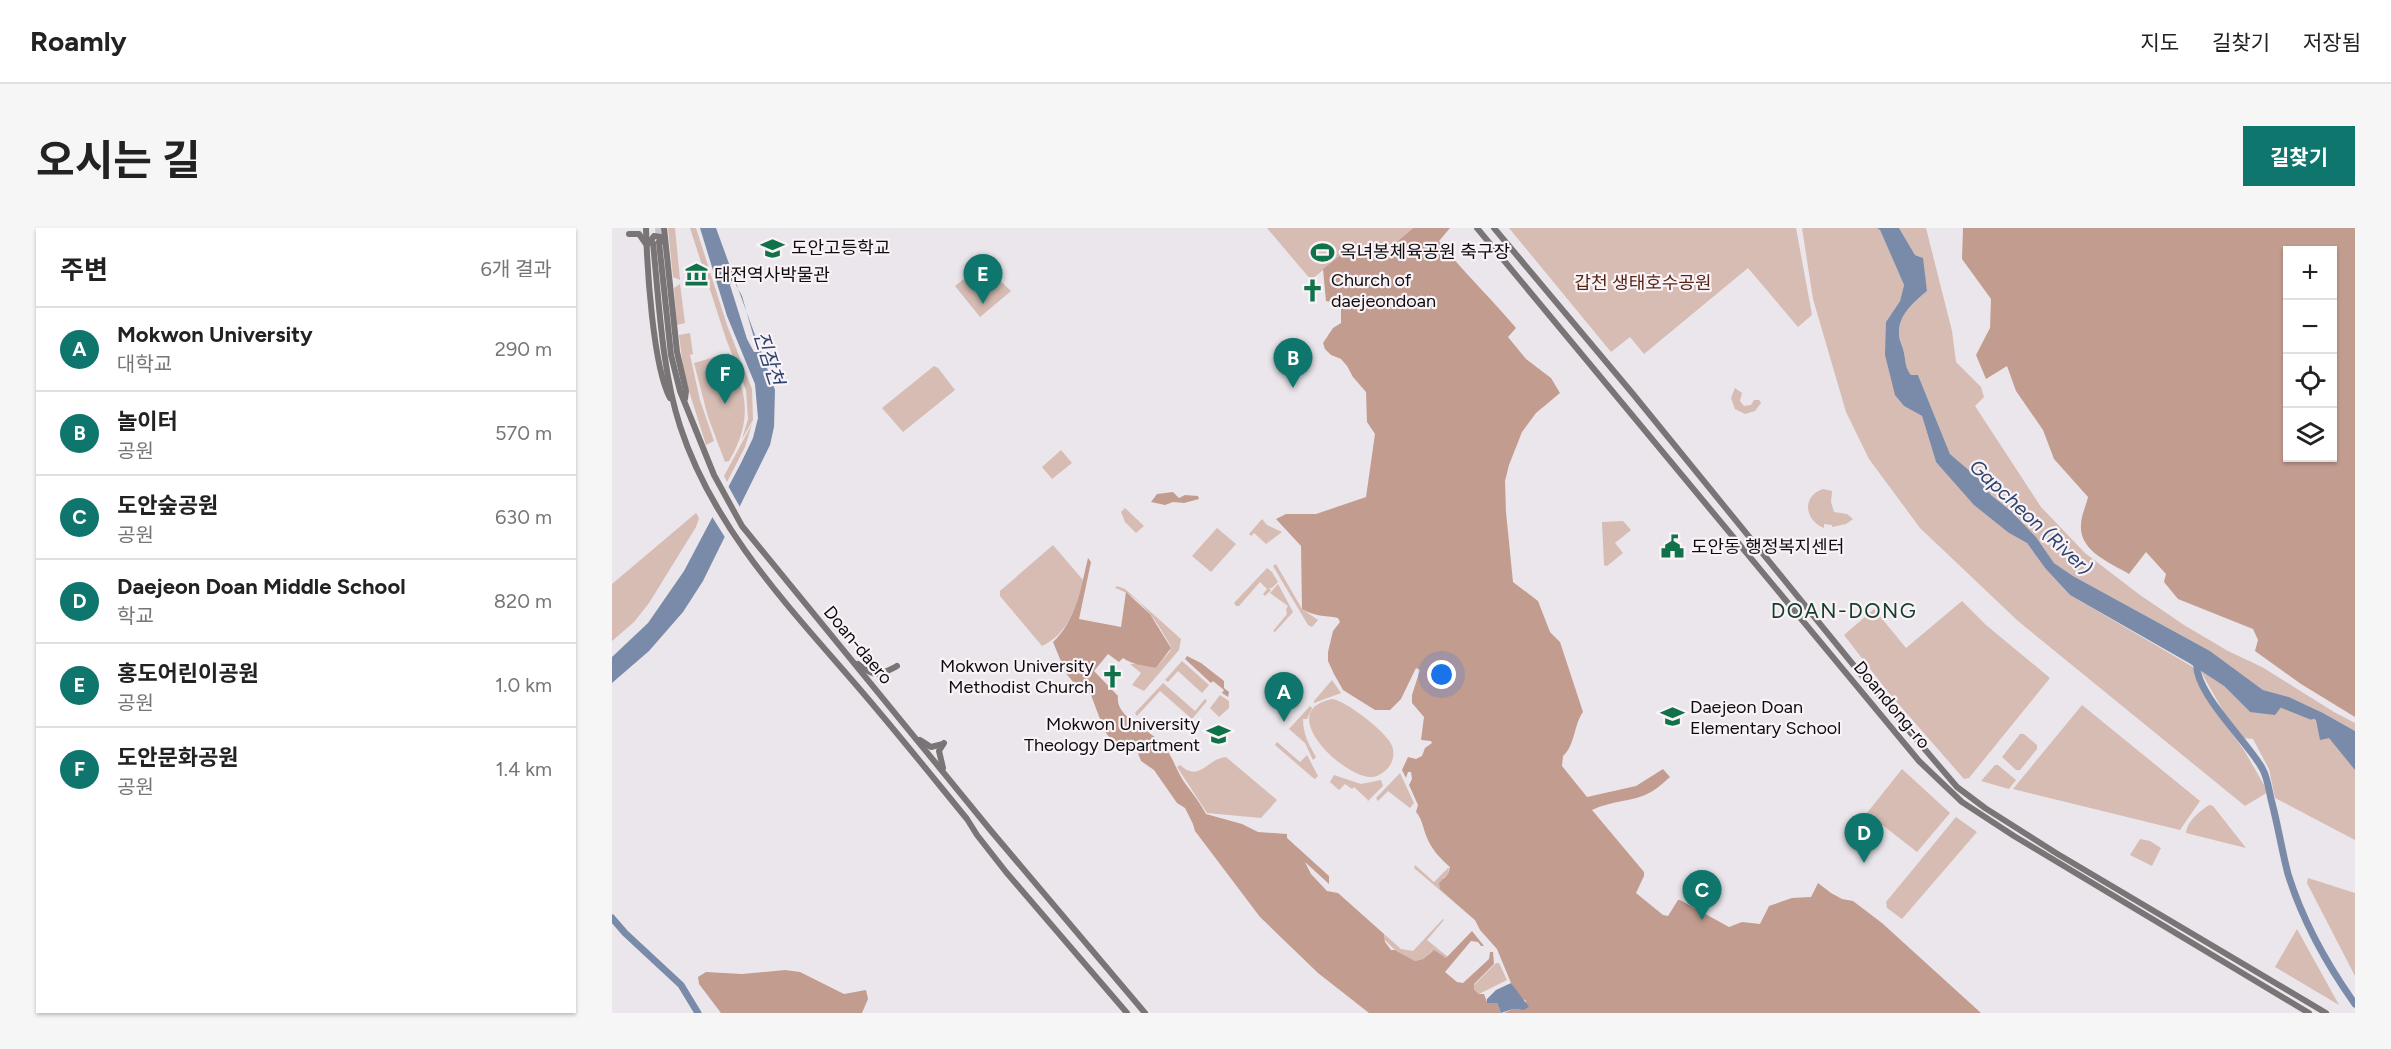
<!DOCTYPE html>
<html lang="ko">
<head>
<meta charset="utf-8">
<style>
	:root { --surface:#fff; --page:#f6f6f6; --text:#222; --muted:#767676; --line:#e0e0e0; --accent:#0f766e }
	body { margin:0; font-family:Figtree,"Noto Sans KR",sans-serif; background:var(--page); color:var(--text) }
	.controls { position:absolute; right:18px; top:18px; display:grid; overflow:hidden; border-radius:0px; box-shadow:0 2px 4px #0004 }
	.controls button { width:54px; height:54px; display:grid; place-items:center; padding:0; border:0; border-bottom:2px solid var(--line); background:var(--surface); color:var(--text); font:30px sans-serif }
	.you { position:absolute; left:830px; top:447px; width:21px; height:21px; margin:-15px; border:4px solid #fff; border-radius:50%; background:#1a73e8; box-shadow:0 0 0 9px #1a73e833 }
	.badge { display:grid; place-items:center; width:39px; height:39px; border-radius:50%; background:var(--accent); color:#fff; font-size:20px; font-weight:700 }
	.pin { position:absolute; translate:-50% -50px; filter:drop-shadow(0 2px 3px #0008) }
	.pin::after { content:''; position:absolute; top:32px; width:21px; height:18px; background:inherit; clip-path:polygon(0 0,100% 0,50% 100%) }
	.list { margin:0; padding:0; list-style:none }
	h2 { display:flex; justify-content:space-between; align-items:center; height:78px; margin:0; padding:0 24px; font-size:26px }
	h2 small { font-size:20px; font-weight:400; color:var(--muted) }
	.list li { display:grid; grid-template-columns:39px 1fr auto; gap:18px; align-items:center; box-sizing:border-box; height:84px; padding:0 24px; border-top:2px solid var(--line) }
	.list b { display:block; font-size:22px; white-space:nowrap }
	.list p { margin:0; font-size:20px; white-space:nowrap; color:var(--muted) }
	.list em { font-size:20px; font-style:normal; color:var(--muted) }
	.icon { flex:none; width:33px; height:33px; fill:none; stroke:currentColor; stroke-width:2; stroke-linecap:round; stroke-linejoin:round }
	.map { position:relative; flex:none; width:1743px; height:785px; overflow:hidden; border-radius:0px }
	header { display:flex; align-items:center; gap:36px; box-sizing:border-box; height:84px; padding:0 30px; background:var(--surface); border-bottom:2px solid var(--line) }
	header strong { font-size:28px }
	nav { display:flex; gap:33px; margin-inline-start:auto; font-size:21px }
	.intro { display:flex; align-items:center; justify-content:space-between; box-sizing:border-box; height:144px; padding:0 36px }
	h1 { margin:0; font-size:42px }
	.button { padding:15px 27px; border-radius:0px; background:var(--accent); color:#fff; font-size:21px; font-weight:700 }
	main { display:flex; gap:36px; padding:0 36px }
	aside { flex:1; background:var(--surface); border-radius:0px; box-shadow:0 2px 4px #0004 }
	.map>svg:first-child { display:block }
</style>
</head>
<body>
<header>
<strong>Roamly</strong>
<nav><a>지도</a><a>길찾기</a><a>저장됨</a></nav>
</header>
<div class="intro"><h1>오시는 길</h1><a class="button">길찾기</a></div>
<main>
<aside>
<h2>주변<small>6개 결과</small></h2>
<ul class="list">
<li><span class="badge">A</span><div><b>Mokwon University</b><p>대학교</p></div><em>290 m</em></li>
<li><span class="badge">B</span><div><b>놀이터</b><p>공원</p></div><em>570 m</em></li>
<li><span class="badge">C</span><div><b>도안숲공원</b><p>공원</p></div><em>630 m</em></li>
<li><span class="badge">D</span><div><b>Daejeon Doan Middle School</b><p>학교</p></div><em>820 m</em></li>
<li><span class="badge">E</span><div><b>홍도어린이공원</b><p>공원</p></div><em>1.0 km</em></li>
<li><span class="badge">F</span><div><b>도안문화공원</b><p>공원</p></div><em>1.4 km</em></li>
</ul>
</aside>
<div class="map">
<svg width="1743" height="785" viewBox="0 0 1743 785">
	<rect width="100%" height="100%" fill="#ebe6eb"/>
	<g fill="#d6bcb3">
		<polygon points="56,0 63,0 68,52 61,49"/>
		<polygon points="78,0 84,0 115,97 140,161 141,192 130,211 136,191 134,162 114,111"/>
		<polygon points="655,0 801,0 762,32 745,14 699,52"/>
		<polygon points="897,0 1184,0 1200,87 1186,99 1136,40 1032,126 1018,109 999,124"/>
		<polygon points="1190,0 1265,0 1268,2 1292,57 1288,73 1274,94 1292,178 1310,188 1324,234 1397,305 1415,315 1433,340 1458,367 1581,439 1595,472 1632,522 1656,564 1633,578 1406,393 1308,300 1257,231 1234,184 1201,71"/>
		<path d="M 1287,0 L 1314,0 L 1340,103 L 1344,134 L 1369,159 L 1372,169 L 1363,178 L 1429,279 L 1473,325 L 1528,367 L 1572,397 L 1616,423 L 1650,439 L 1722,484 L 1743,495 L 1743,503 L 1711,485 L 1677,469 L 1651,462 L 1598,423 L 1461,348 L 1442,335 L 1424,309 L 1399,283 L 1379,267 L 1366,250 L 1338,226 L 1306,147 L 1299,147 C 1293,139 1294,135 1292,125 C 1291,118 1287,113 1287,106 C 1286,87 1302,74 1315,63 L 1309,29 L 1303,27 Z"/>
		<polygon points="365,47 384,49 399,63 368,89 343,58 353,50"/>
		<polygon points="68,56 73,95 65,97 62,60"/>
		<polygon points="78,105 81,126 78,127 88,172 102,213 94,217 72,147 67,107"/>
		<path d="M 117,125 C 135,166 141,192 117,233 L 113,234 L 96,189 L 82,135 Z"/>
		<polygon points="322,138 326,140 343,162 291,204 270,180"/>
		<polygon points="1123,160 1130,165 1128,173 1132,178 1139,177 1142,172 1147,172 1149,175 1143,183 1133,186 1123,181 1119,170"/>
		<polygon points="140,196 133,219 115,254 112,248"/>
		<polygon points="449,222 460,235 440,251 430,239"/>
		<path d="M 1211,261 L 1220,263 L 1219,274 L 1222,284 L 1235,286 L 1241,291 L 1234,296 L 1220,299 L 1220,297 L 1212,296 L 1212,300 C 1193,293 1189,268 1211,261 Z"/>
		<polygon points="513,280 532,298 524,305 513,294 509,284"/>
		<polygon points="84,285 87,290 84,299 37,375 22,394 0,413 0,356"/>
		<polygon points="650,291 655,297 670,304 654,316 642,305 639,308 637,306"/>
		<polygon points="1011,293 1019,302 1003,315 1011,325 995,338 992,337 990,294"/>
		<polygon points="605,300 624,316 599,344 580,328"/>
		<path d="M 441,317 L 471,352 C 464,379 457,405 430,418 L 388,368 L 388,363 Z"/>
		<polygon points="664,336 690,381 706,392 700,399 696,397 661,338"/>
		<polygon points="655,340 660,344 666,354 660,360 657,360 659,362 653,368 651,366 655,361 648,354 627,378 624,378 622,375"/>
		<polygon points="666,356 681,384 663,404 661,403 675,386 674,381 676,378 658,365"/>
		<path d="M 505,358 L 513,361 L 569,411 L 567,422 L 532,463 L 520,457 L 529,445 L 518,436 L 531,436 L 544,440 L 558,423 L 559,419 C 547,396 529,368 503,360 Z"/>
		<polygon points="1350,373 1374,397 1438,450 1357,550 1352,551 1276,464 1232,407 1262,381 1294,420"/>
		<polygon points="570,433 597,457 590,465 566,443 556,454 553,452"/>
		<polygon points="1588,442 1612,458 1638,484 1673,474 1705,492 1740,535 1743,542 1743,612 1663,570 1657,541 1641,511 1631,510 1619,497"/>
		<polygon points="720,452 729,465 702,475 702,473"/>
		<polygon points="551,455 583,483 593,471 595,473 580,491 548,463 525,488 523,485"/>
		<polygon points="608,467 617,473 617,480 607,489 598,480"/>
		<path d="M 720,471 C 733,472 776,505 780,518 C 783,525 781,534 776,540 C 772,544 767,548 761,549 C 734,552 660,483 720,471 Z"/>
		<polygon points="1470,477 1588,573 1568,602 1401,561"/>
		<path d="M 698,478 L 700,480 L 695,491 L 691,491 C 691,506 697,517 704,529 L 701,532 L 693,515 L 677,501 Z"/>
		<polygon points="1408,506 1412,506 1425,517 1425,521 1408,542 1404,542 1390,529"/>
		<polygon points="665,514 688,534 695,527 706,548 703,551 700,549 663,517"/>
		<path d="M 614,529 L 665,572 L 649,590 L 595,585 L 565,539 L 568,537 C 588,555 594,531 614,529 Z"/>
		<polygon points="1383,537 1386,537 1404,552 1397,561 1369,553"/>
		<polygon points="1290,541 1338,585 1305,624 1255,585"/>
		<polygon points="788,545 802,575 798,580 776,563 766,573 764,570"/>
		<polygon points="722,547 749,556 769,552 771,558 755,574 756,572 742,559 740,561 733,556 727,562 718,554"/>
		<path d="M 1597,577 L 1601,578 L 1634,620 L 1574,605 C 1575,593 1587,584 1597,577 Z"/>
		<polygon points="1344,589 1365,604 1290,691 1275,680 1274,674"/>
		<polygon points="1528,611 1538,613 1549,620 1540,638 1518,627"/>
		<polygon points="803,637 822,654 837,639 836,646 831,650 851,680 865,694 802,640"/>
		<polygon points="1696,650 1743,665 1743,748 1695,655"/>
		<polygon points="831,691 832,692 815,712 836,729 834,730 820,723 811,731 803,733 783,722 773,712 772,706 789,721 801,723"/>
		<polygon points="1685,701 1727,777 1663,739"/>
		<polygon points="884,735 887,735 895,752 867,766 862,761 862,757"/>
	</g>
	<g fill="#c39c90" fill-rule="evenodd">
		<path d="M 801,0 L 838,0 L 827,13 C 851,44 879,70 904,100 L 896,109 L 914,131 L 939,150 L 948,165 L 924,185 L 910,204 L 897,237 L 893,253 L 894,284 L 901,354 L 926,373 L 938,404 L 948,414 L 971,484 C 962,496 963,518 951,528 L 950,538 L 975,569 L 1024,558 L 1051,541 L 1058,549 C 1052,554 1046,560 1039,564 C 1022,574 1000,572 980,582 L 1032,644 L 1032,648 L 1024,665 L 1051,687 L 1056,688 L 1066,672 L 1068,672 L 1117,699 L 1130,694 L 1148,696 L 1157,678 L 1180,670 L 1199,669 L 1206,655 L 1219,665 L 1230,671 L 1241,673 L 1270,695 L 1369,785 L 892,785 L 901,781 L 911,782 L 914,773 L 908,769 L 899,755 L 885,721 L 868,702 L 863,692 L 828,661 L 827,655 L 836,646 L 838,639 C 829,631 821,623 816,612 C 811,602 811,592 804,584 L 806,577 L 797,557 L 800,551 L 799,544 L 796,544 L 794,550 L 790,542 L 796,529 L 804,531 L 810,528 L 813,520 L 820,515 L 819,513 L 809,512 L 812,489 L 800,475 L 800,467 L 808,442 L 804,440 L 789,471 L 778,482 L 763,482 L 731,462 L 722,446 L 716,433 L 716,424 L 721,403 L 728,394 L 726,390 C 712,387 703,389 690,381 L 689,318 L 664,291 L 674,286 L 704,286 L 754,269 L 763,206 L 755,194 L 754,164 L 741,149 L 735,138 L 729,131 L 719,127 L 713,121 L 711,115 L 721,100 L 729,95 L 729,76 L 714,73 L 711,41 L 745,14 L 763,32 Z"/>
		<path d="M 1351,0 L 1743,0 L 1743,489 L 1689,456 L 1643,423 L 1646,412 L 1641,401 L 1566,371 L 1552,354 L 1554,346 L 1534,324 L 1517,346 C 1498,335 1467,323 1469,297 C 1469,288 1474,278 1476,269 L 1442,231 L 1431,202 L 1404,163 L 1395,138 L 1374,151 L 1364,127 L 1378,100 L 1379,71 L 1350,31 ZM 1676,22 L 1720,22 L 1720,230 L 1676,230 Z"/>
		<polygon points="561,264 567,270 573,267 586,268 587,271 572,275 561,274 553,277 539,274 545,266"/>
		<path d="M 476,330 L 479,334 L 467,391 L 509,399 L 514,364 L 538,386 L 559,420 L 544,440 C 532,437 520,437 511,430 L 507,434 L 496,426 L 482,443 L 506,468 C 503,488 532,499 545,511 C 561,524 563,543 575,558 C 582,567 588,575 594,586 L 630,596 L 646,604 L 675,606 L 675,610 L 717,648 L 717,656 L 693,634 L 699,646 L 715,663 L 726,665 L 772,706 L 773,714 L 779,722 L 783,722 L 803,733 L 811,731 L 822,722 L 834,730 L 860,703 L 872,718 L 869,718 L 866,714 L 859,713 L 833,744 L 845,754 L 851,755 L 877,731 L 878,724 L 881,724 L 882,736 L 862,756 L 862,761 L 867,766 L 872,766 L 875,774 L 885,775 L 889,785 L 757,785 L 706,745 L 648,689 L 583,603 L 581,596 L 573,580 L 565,575 L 542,542 L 529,533 L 526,525 L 521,521 L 518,524 L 509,517 L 502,516 L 492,502 L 479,467 L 462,455 L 448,438 L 450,436 L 441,414 C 464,393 469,359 476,330 Z"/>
		<polygon points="575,428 589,435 612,453 612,460 617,464 616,469 610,465 612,462 601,453 599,455 573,431"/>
		<polygon points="173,742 188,744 232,766 254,762 256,771 250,785 109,785 87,756 86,749 94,744 130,746"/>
	</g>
	<g fill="#7a8ba9" fill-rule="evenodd">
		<path d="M 88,0 L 104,0 L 163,162 L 162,199 L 158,217 L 91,353 L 71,384 L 37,423 L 0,455 L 0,429 L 36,395 L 72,343 L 129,235 L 141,210 L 146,190 L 143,156 L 115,88 ZM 119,53 L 123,55 L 130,68 L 146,124 L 142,124 L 135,111 L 118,57 Z"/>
		<path d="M 1265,0 L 1287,0 L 1303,27 L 1311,30 L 1315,63 C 1302,74 1286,87 1287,106 C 1287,113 1291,118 1292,125 C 1294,135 1293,139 1299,147 L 1306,147 L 1338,226 L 1366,250 L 1379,267 L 1399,283 L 1424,309 L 1442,335 L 1461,348 L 1598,423 L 1651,462 L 1677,469 L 1711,485 L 1743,503 L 1743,542 L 1717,510 L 1708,512 L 1704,492 L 1673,474 L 1663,487 L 1638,484 L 1612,458 L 1577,435 L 1458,367 L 1433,340 L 1415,315 L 1397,305 L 1362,277 L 1324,234 L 1310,188 L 1292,178 L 1283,167 L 1273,127 L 1274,94 L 1288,73 L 1292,57 L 1268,2 Z"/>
		<polygon points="899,755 917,779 911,782 901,781 889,785 885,775 875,775 875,771 884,762"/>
	</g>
	<polygon fill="#ebe6eb" points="115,256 129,281 114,311 99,287"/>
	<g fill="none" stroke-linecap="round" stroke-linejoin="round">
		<g stroke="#7a8ba9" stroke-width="7">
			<path d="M 1585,432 C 1579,462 1636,514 1650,540 C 1656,550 1657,564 1660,575 C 1666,598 1670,623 1676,646 C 1690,691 1716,738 1743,776"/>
			<polyline points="1664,474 1699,488"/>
			<polyline points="0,690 13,705 69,757 86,785"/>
		</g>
		<polyline stroke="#cac5ca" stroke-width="6" stroke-dasharray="6 3" stroke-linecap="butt" points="46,0 47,13"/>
		<g stroke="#797475" stroke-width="6">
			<path d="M 34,0 C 35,39 41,139 58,170"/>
			<polyline points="52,0 65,124 74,163 73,171"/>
			<polyline points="865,0 1307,533 1350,574 1402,608 1697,785"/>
			<polyline points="882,0 1021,166 1252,450 1345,559 1373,580 1444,625 1714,785"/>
			<polyline points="17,6 27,6 34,16"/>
			<polyline points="47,14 59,127 68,163 102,247 130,298 380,604 533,785"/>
			<path d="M 41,15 C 47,74 50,143 68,198 C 101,300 177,379 245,458 C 283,502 319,547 355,591 L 365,607 L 394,644 L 515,785"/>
			<polyline points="35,17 42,8 49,9 52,14"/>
			<path d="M 246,436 C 263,450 266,448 285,438"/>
			<polyline points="308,512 319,519 331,516"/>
			<polyline points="331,540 327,523 332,515"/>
		</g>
	</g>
	<defs>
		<symbol id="school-bare" viewBox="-9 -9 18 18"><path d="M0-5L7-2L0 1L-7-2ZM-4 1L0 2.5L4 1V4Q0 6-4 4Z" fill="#107248" stroke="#f9f3f8" stroke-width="2.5" paint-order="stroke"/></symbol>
		<symbol id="stadium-bare" viewBox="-9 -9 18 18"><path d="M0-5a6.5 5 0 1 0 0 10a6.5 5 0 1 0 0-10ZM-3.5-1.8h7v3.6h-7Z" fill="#107248" stroke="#f9f3f8" stroke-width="2.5" paint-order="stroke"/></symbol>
		<symbol id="museum-bare" viewBox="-9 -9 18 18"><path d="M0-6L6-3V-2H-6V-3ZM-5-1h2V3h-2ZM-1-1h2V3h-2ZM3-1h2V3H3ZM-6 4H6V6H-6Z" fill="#107248" stroke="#f9f3f8" stroke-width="2.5" paint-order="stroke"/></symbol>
		<symbol id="church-bare" viewBox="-9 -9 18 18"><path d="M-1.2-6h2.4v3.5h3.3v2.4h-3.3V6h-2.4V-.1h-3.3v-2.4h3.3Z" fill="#107248" stroke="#f9f3f8" stroke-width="2.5" paint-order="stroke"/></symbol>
		<symbol id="civic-bare" viewBox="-9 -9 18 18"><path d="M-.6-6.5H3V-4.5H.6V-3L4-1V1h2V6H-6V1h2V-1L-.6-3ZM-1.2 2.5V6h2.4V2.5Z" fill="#107248" stroke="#f9f3f8" stroke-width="2.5" paint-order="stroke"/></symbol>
		<symbol id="university-bare" viewBox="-9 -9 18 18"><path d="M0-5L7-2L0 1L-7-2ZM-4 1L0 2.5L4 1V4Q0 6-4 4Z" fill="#107248" stroke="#f9f3f8" stroke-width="2.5" paint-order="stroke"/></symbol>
	</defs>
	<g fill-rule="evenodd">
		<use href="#school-bare" x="144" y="4" width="33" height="33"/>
		<use href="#stadium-bare" x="694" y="8" width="33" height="33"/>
		<use href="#museum-bare" x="68" y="30" width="33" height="33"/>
		<use href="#church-bare" x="684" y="46" width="33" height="33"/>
		<use href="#civic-bare" x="1044" y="302" width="33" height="33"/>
		<use href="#church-bare" x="484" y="432" width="33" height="33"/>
		<use href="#school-bare" x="1044" y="472" width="33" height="33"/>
		<use href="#university-bare" x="590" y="490" width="33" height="33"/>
	</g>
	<g text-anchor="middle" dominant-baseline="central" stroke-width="4.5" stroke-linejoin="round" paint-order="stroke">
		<g font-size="18" fill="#0e0c0d" stroke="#f9f3f8" text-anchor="start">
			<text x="179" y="20">도안고등학교</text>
			<text x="728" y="24">옥녀봉체육공원 축구장</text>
			<text x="102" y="47">대전역사박물관</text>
			<text x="719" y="52">Church of<tspan x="719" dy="21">daejeondoan</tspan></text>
			<text x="1079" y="319">도안동 행정복지센터</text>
			<text x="482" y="438" text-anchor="end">Mokwon University<tspan x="482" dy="21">Methodist Church</tspan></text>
			<text x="1078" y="479">Daejeon Doan<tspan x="1078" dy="21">Elementary School</tspan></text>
			<text x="588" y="496" text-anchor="end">Mokwon University<tspan x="588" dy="21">Theology Department</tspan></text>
		</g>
		<g font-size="18" fill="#582615" stroke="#f9f3f8">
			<text x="1031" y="55">갑천 생태호수공원</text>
		</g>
		<g font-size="18" fill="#0e0c0d" stroke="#f9f3f8">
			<text transform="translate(246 417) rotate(50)">Doan-daero</text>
			<text transform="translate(1280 477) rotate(50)">Doandong-ro</text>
		</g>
		<g font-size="20" font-style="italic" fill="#2c446f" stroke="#f9f3f8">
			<text transform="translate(157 130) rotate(72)">진잠천</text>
			<text transform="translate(1419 289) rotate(43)">Gapcheon (River)</text>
		</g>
		<g font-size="21" letter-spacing="1.5" fill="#143e29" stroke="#f9f3f8">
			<text x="1232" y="382">DOAN-DONG</text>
		</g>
	</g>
</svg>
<div class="controls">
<button>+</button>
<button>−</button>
<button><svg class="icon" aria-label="locate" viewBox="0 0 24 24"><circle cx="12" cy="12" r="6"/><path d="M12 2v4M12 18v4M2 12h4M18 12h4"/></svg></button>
<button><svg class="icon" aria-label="layers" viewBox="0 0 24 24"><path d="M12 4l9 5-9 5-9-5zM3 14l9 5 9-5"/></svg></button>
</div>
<div class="you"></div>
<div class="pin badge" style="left:672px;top:494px">A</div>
<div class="pin badge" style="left:681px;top:160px">B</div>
<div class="pin badge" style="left:1090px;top:692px">C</div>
<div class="pin badge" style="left:1252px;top:635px">D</div>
<div class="pin badge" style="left:371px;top:76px">E</div>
<div class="pin badge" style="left:113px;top:176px">F</div>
</div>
</main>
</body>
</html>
